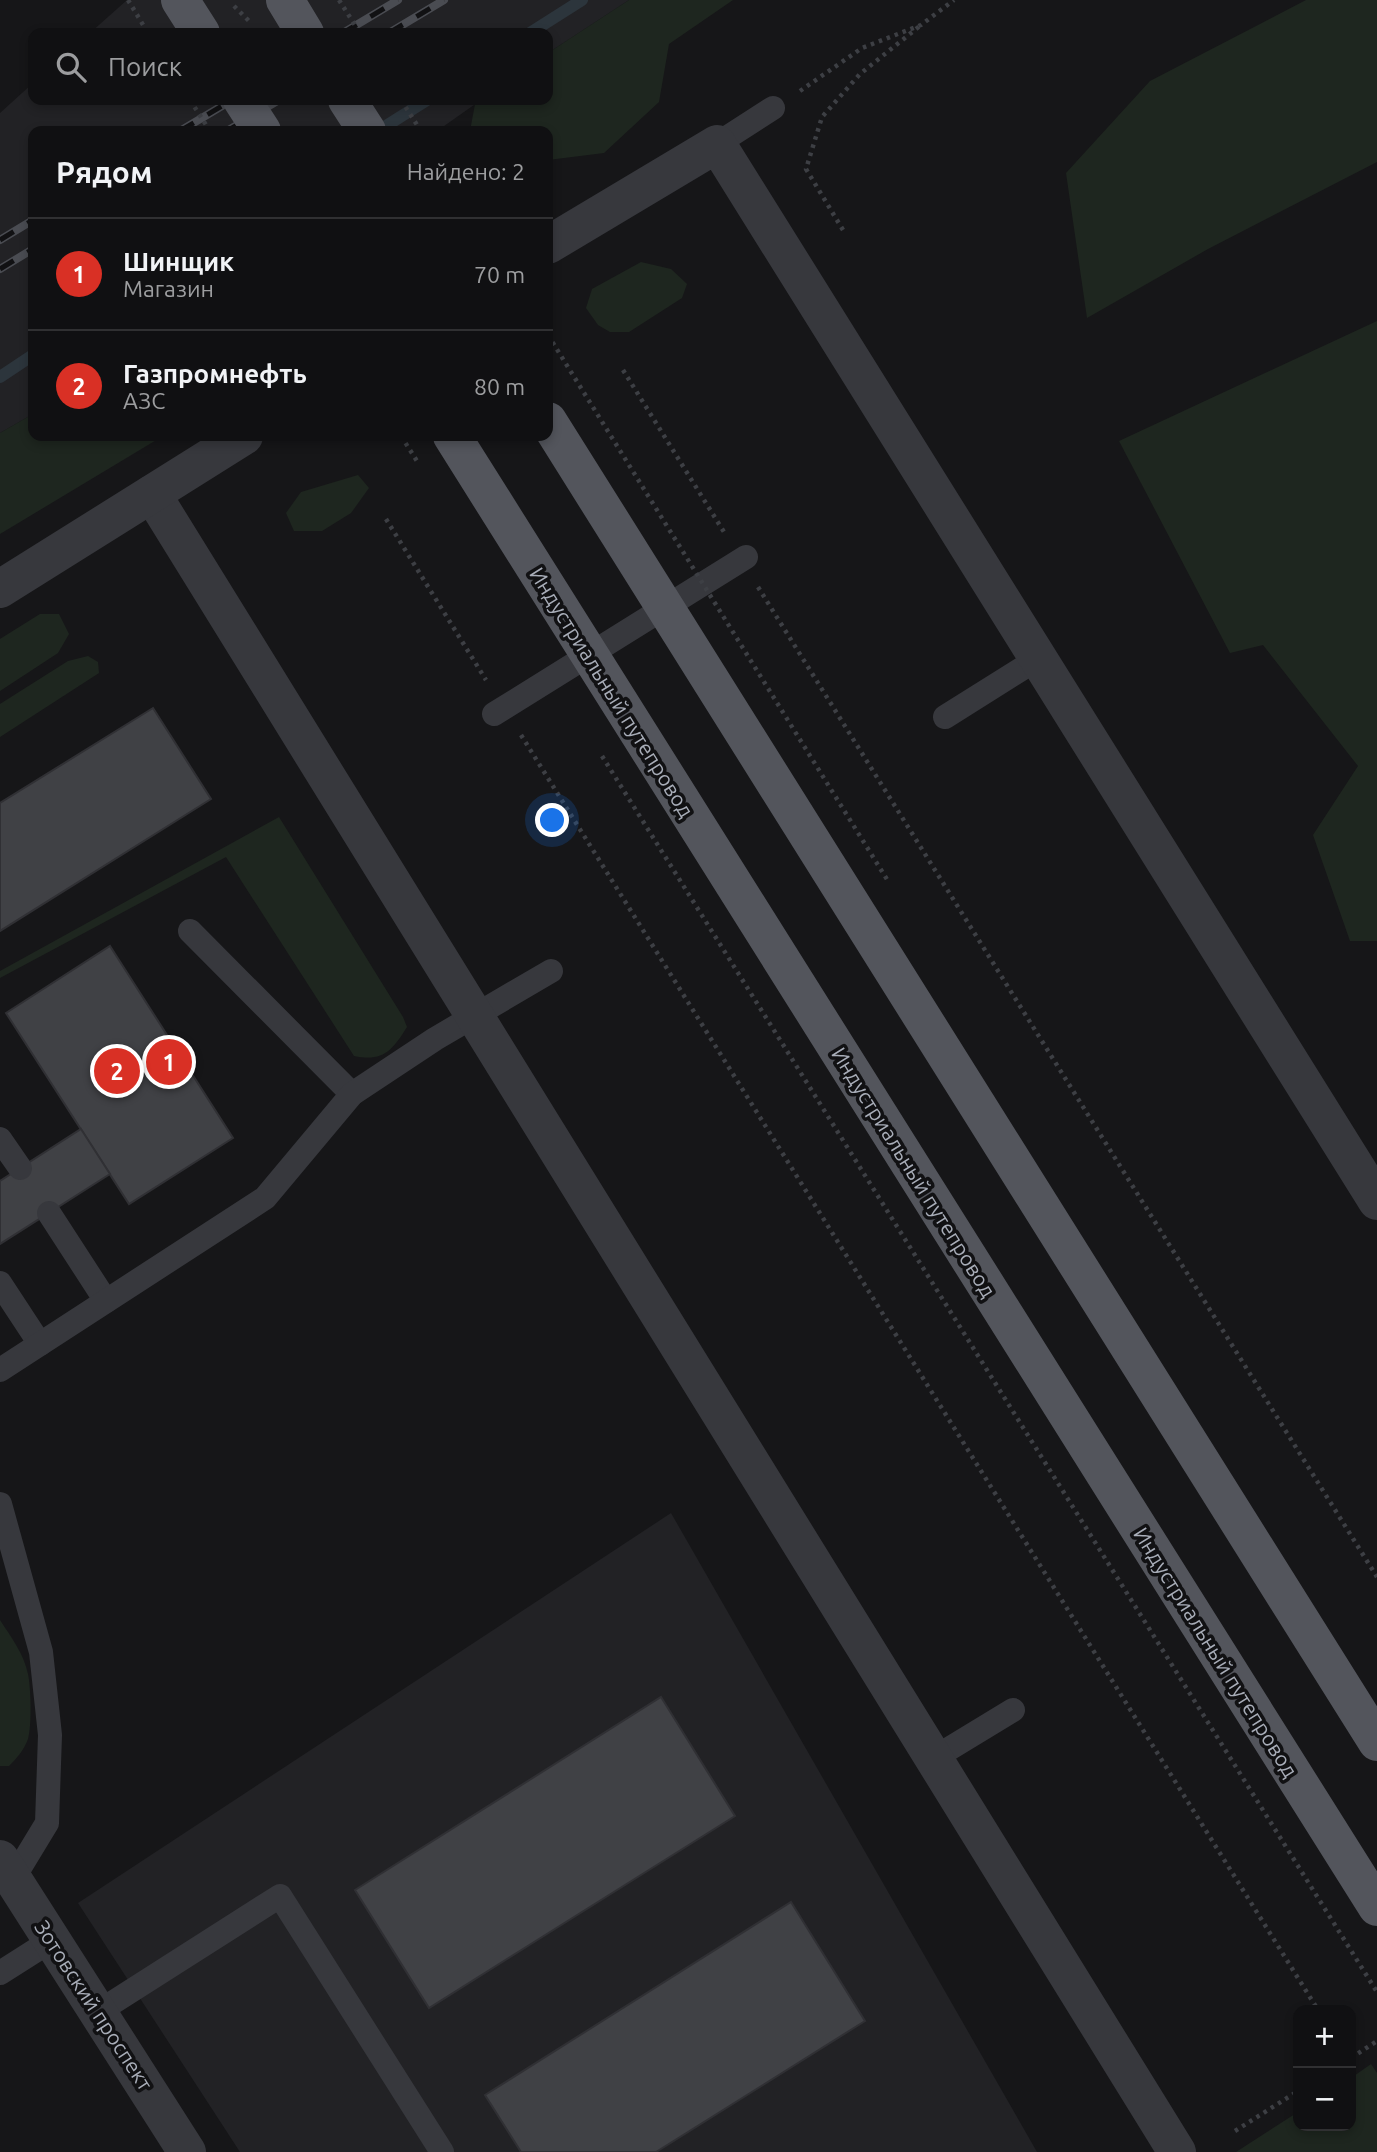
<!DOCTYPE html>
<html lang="ru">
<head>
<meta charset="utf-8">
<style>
	:root { --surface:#101012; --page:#19191b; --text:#f1f3f6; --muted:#9c9d9f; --line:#303032; --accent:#d93025 }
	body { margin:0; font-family:Ubuntu,sans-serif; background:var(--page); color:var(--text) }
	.controls { position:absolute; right:21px; bottom:21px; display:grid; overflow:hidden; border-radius:14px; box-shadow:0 4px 10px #0003 }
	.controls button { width:63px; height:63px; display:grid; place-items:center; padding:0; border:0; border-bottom:2px solid var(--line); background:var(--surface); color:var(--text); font:35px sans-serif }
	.you { position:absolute; left:553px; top:821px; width:24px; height:24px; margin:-18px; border:5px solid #fff; border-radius:50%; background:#1a73e8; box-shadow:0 0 0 10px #1a73e833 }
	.badge { display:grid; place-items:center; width:46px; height:46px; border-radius:50%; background:var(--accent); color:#fff; font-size:23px; font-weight:700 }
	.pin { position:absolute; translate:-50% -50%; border:4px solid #fff; box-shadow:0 2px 7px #0006 }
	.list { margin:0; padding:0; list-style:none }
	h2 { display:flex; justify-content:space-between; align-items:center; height:91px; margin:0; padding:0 28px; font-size:30px }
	h2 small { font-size:23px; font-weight:400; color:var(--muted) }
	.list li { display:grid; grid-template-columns:46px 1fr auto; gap:21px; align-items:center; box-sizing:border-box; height:112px; padding:0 28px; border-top:2px solid var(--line) }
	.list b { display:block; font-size:26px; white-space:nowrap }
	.list p { margin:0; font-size:23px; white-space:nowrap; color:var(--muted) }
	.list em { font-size:23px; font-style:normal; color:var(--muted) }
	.icon { flex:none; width:38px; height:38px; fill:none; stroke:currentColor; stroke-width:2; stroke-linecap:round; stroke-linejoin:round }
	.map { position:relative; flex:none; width:1377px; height:2152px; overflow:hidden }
	.search { position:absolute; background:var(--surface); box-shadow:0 4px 10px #0003; left:28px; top:28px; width:525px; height:77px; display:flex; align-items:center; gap:18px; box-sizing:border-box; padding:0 24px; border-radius:14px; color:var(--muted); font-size:26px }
	.panel { position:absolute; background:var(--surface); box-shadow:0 4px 10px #0003; left:28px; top:126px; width:525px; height:315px; border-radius:14px }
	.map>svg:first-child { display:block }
</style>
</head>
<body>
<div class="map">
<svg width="1377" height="2152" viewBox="0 0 1377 2152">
	<rect width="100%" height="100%" fill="#161618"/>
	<g fill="#222225">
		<polygon points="127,0 629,0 548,53 548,33 90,33"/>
		<polygon points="33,83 33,100 481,100 437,131 33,131 33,414 0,433 0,113"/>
		<polygon points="671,1513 1037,2152 240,2152 78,1903"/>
	</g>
	<g fill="#1e261f">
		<polygon points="629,0 733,0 669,44 659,102 604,153 548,160 548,131 470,131 475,104 481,100 548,100 548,53"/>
		<polygon points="1306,0 1377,0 1377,162 1208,249 1087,318 1066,173 1150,81"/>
		<polygon points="641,262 671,269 687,284 682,298 629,332 610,332 598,325 586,308 592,289"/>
		<polygon points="1377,321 1377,941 1350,941 1313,835 1358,766 1263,645 1230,653 1119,441"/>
		<polygon points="33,414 33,436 163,436 0,534 0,433"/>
		<polygon points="358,475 369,488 351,513 322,531 294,531 286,513 301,492"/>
		<polygon points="40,614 59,614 69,634 58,653 0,691 0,639"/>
		<polygon points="88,656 98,662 99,673 0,737 0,704 68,661"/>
		<path d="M 279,817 L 403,1017 L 407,1027 C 392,1051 383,1062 354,1056 L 226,857 L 0,978 L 0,971 Z"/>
		<path d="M 0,1620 C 11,1637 24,1654 28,1674 C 31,1688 32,1726 28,1739 C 24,1750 17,1758 9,1766 L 0,1766 Z"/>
		<polygon points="1371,2064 1377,2073 1377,2152 1236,2152 1298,2112 1298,2126 1351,2126 1351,2078"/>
	</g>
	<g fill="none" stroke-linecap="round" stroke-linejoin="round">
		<g stroke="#2c353c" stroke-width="12">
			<polyline points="530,33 582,0"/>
			<polyline points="378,131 427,100"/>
			<polyline points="0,377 33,355"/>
		</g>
	</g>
	<g fill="#404145" stroke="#303034" stroke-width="2">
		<polygon points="153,708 211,799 0,931 0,803"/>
		<polygon points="110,946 233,1138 129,1204 6,1013"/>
		<polygon points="81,1129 110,1174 0,1244 0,1181"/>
		<polygon points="661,1697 735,1816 429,2008 355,1890"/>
		<polygon points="791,1902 865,2021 656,2152 521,2152 485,2095"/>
	</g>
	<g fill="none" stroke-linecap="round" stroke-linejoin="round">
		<g stroke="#3d3f44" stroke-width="4.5" stroke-dasharray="3.5 5" stroke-linecap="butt">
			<polyline points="128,0 148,33"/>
			<polyline points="234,6 250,22"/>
			<polyline points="800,91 862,48 921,25 954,0"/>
			<polyline points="401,100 421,131"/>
			<polyline points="843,230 806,169 822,117 860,74 921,25"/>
			<polyline points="623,370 724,532"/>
			<polyline points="386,519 486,680"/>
			<polyline points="758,587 1377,1577"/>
			<polyline points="521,735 1318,2010"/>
			<polyline points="1351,2058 1377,2041"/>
			<polyline points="1235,2131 1298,2091"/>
		</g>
		<g stroke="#37383d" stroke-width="24">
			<polyline points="717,144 773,108"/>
			<polyline points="494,714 746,557"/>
			<polyline points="945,717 1039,658"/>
			<polyline points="190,931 352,1094"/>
			<polyline points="0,1139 20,1168"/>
			<polyline points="49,1213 106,1301"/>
			<polyline points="0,1283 40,1344"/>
			<polyline points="0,1370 265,1198 352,1094 435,1039 551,971"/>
			<polyline points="0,1504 41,1652 50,1735 47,1823 13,1879"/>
			<polyline points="934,1758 1013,1710"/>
			<polyline points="0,1973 52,1940"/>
			<polyline points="98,2012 280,1896 442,2152"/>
		</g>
		<g stroke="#37383d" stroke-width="38">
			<polyline points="548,245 717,144 1377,1201"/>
			<polyline points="152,494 1177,2152"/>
			<polyline points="0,589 244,436"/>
			<polyline points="0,1859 187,2152"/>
		</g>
		<g stroke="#53555c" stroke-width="38">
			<polyline points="180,0 201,33"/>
			<polyline points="285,0 305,33"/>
			<polyline points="347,100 367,131"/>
		</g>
		<defs>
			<g id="rail">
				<polyline points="343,33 398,0"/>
				<polyline points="389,33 444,0"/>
				<polyline points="180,131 232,100"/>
				<polyline points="227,131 279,100"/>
				<polyline points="0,240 33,220"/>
				<polyline points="0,269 33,249"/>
			</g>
		</defs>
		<use href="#rail" stroke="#4a4c52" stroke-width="8"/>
		<use href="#rail" stroke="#111113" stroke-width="5" stroke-dasharray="16" stroke-linecap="butt"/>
		<g stroke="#3d3f44" stroke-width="4.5" stroke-dasharray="3.5 5" stroke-linecap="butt">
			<polyline points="339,0 360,33"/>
			<polyline points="190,100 210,131"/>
			<polyline points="548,335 888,881"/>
			<polyline points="401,436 417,461"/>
			<polyline points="602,756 1377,1992"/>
		</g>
		<g stroke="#53555c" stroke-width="38">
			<polyline points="242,100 262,131"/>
			<polyline points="548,421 1377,1742"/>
			<polyline points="452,436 1377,1907"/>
		</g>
	</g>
	<g text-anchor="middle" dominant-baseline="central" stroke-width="7" stroke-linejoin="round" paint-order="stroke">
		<g font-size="21" fill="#a8adb8" stroke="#111113">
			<text transform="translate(612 692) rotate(58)">Индустриальный путепровод</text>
			<text transform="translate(914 1172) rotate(58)">Индустриальный путепровод</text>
			<text transform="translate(1216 1652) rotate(58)">Индустриальный путепровод</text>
			<text transform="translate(94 2005) rotate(57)">Зотовский проспект</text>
		</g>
	</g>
</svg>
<div class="controls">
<button>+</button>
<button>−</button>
</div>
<div class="you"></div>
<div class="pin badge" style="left:169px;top:1062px">1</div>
<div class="pin badge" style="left:117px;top:1071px">2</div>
<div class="search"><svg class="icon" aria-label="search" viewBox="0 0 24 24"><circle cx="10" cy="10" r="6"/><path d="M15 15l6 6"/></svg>Поиск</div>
<section class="panel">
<h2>Рядом<small>Найдено: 2</small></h2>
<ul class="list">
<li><span class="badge">1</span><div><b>Шинщик</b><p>Магазин</p></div><em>70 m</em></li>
<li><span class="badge">2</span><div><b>Газпромнефть</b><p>АЗС</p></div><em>80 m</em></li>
</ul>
</section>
</div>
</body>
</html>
